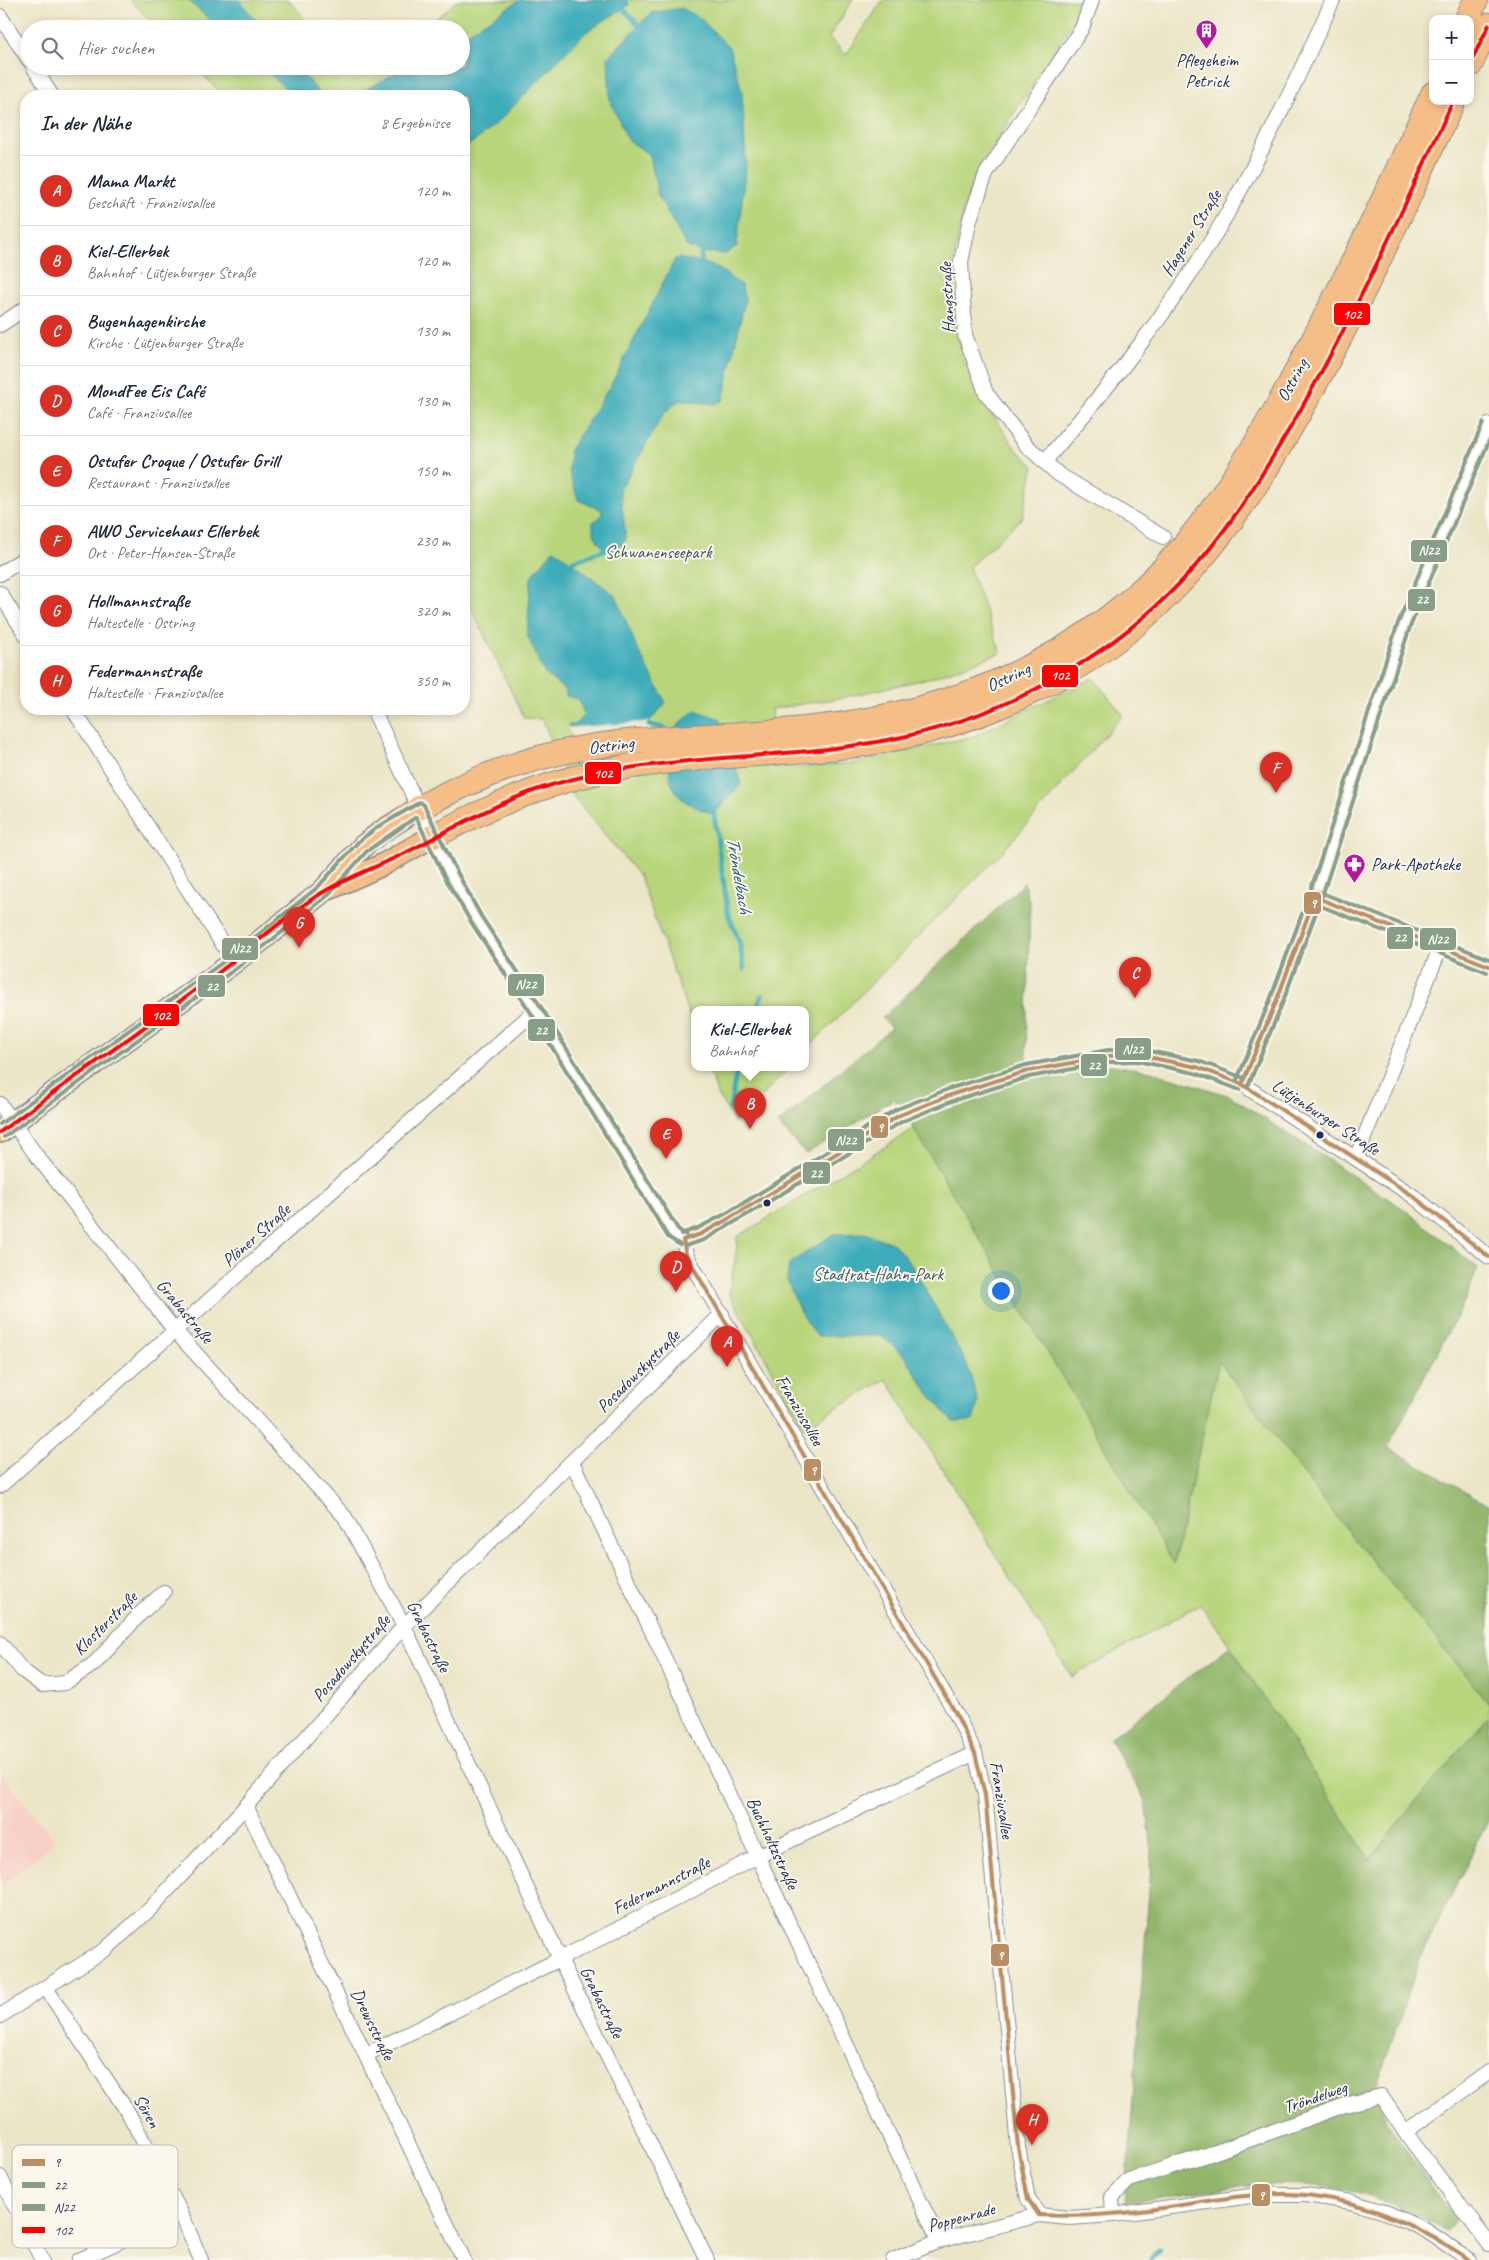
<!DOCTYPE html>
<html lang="de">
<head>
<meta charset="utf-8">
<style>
	:root { --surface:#fff; --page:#f6f6f7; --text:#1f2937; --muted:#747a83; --line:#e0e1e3; --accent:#d93025 }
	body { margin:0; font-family:Caveat,sans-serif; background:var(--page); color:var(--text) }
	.controls { position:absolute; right:15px; top:15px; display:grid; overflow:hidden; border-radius:10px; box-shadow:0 2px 8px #0003 }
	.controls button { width:45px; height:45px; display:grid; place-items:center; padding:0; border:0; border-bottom:1px solid var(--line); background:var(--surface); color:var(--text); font:25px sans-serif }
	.you { position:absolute; left:1000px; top:1290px; width:18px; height:18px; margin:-12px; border:4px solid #fff; border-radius:50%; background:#1a73e8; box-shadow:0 0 0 8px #1a73e833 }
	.badge { display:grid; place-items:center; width:32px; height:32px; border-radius:50%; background:var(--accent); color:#fff; font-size:16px; font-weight:700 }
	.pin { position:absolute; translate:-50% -41px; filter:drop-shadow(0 1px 2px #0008) }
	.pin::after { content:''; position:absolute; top:26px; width:18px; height:15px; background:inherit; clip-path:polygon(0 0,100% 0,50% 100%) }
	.popup { position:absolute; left:691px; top:1006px; width:118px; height:65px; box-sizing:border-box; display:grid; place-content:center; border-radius:10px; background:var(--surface); filter:drop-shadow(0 1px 4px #0005); font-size:16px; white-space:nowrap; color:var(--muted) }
	.popup b { font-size:19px; color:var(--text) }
	.popup::after { content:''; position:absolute; left:50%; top:100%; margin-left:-10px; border:10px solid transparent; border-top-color:var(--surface) }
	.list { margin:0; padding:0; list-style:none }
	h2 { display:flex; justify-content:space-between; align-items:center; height:65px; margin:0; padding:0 20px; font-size:21px }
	h2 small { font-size:16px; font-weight:400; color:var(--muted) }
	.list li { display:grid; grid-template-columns:32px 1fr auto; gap:15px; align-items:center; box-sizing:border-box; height:70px; padding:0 20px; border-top:1px solid var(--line) }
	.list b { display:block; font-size:19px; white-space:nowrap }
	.list p { margin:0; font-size:16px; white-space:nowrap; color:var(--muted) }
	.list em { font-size:16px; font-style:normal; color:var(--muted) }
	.icon { flex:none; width:28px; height:28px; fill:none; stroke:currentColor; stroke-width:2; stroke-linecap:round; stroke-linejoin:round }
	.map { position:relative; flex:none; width:1489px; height:2260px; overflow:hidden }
	.search { position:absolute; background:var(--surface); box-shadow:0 2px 8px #0003; left:20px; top:20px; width:450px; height:55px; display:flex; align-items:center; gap:12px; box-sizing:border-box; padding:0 18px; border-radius:28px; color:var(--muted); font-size:19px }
	.panel { position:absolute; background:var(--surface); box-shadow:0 2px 8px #0003; left:20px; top:90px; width:450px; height:625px; border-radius:20px }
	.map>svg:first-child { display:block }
</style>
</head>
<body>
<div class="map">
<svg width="1489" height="2260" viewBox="0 0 1489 2260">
	<rect width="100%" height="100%" fill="#fbf7ec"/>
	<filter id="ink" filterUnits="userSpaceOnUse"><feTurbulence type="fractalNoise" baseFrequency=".02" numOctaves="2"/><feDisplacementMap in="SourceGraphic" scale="10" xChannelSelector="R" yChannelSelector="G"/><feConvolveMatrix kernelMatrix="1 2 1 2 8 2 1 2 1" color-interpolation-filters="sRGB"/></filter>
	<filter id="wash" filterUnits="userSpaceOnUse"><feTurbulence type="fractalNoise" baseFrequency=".0096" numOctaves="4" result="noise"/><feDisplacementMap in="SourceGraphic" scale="20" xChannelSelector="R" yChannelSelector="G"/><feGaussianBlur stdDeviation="1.12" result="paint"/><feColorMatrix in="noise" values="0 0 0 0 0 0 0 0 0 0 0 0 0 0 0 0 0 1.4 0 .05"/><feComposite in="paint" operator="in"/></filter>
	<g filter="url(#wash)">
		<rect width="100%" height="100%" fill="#ece6c8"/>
		<polygon fill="#f7d1c8" points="0,1773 56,1841 0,1888"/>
		<g fill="#b8d57b" stroke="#6a826c">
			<polygon points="130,0 289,0 313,29 158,29"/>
			<polygon points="458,0 853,0 829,37 846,55 883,0 1082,0 1072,23 977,171 963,212 952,268 959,334 978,393 1015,448 1034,466 1022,518 969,567 1001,653 934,677 841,698 771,709 776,770 861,762 974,736 1093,678 1123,715 1005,849 805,1051 805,1010 695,1010 695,1032 640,877 574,797 542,719 524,718 464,593 464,391 469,386 464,378 464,96 224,96 194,66 461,66 461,29 424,29"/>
			<polygon points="708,1068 789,1068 735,1123 718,1095"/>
			<polygon points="914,1129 1174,1563 1219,1360 1322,1499 1489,1704 1489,1716 1411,1807 1370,1860 1230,1646 1200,1604 1072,1677 886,1379 804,1427 729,1293 737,1248 737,1237"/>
		</g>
		<g fill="#92b66b" stroke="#567264">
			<polygon points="1024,883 1030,905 1026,1055 1029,1078 1111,1065 1151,1071 1230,1096 1404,1209 1478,1268 1466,1298 1388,1447 1489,1506 1489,1704 1322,1499 1219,1361 1174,1564 914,1129 893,1099 806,1154 778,1124 891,1028 882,1018"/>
			<path d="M 1230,1646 L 1370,1860 L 1411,1807 L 1489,1716 L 1489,1819 L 1420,1959 L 1377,2085 L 1384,2119 L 1456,2220 L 1447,2232 C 1429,2223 1411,2212 1392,2204 C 1308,2168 1212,2191 1125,2202 L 1152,1852 L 1146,1801 L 1109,1739 Z"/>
		</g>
		<g fill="#3dacba" stroke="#2c6e8c">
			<polygon points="188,0 239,0 263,29 220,29"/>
			<polygon points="520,0 627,0 629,5 586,32 495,125 464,149 464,96 359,96 365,90 408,66 461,66 461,37"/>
			<polygon points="682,8 700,18 729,47 742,91 746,163 737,246 726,254 701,252 687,247 658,196 650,155 628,140 610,101 608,57 651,13"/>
			<polygon points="261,66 296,66 322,96 294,96"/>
			<path d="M 678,258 L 715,266 L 741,285 L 745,300 L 723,400 L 714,404 L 680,400 L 664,413 L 620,490 L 626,539 L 613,556 C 602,549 591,535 593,522 L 601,517 L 602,510 L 578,500 L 569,472 L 570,450 L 612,383 L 675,259 Z"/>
			<polygon points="554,549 616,596 637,648 666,703 602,774 568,725 575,725 584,715 579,699 566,696 566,691 545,674 527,635 531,577"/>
			<path d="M 695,710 L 720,719 L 741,784 L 714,814 C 678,803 665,790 671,752 C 672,745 672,734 675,729 C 680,722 689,716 695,710 Z"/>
			<polygon points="865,1233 894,1244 913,1267 967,1364 978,1402 973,1421 953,1422 929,1394 905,1356 881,1336 817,1336 800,1312 787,1280 789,1264 833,1234"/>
		</g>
		<polygon fill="#ece6c8" points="655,721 651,726 636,774 601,776 567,728"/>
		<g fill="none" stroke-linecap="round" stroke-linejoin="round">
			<g stroke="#3dacba" stroke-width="5">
				<polyline points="624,10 639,25"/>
				<polyline points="701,262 701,252"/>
				<polyline points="571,562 604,550"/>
				<polyline points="649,725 664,728"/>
				<polyline points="714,814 728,914 739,941 744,969"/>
				<polyline points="756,1010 762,995"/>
				<polyline points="730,1109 737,1068"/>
				<polyline points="1150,2260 1159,2249"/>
			</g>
		</g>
	</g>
	<g filter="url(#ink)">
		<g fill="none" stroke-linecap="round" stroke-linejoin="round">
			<defs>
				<g id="street">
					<polyline points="1092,0 1082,28 986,174 970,219 961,262 965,335 986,393 1026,445 1058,474 1163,537"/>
					<polyline points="0,16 29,60"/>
					<polyline points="33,66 52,96"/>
					<polyline points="0,325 26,308"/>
					<path d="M 1044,462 C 1108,388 1170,311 1220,226 C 1263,153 1298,77 1333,0"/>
					<polyline points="0,574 26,557"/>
					<polyline points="0,593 26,635"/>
					<polyline points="73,709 234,962"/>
					<polyline points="373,709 432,837 476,919 536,1010 673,1234 683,1240"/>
					<polyline points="1315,897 1489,966"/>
					<polyline points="1242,1084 1276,1002 1315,897 1404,625 1489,425"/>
					<polyline points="0,1104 36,1155 176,1332 345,1517 404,1626 560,1959 707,2260"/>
					<polyline points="1356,1158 1441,946"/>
					<polyline points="683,1240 686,1255 955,1712 975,1753 985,1795 1018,2147 1028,2199 1039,2215"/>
					<polyline points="683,1240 701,1234 730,1218 900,1115 953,1094 1028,1071 1109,1056 1138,1055 1197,1067 1242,1084 1413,1196 1489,1257"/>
					<polyline points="572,1462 939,2241"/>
					<polyline points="0,1486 536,1010"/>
					<polyline points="0,1643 22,1670 42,1685 65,1683 94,1664 141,1613 164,1592"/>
					<polyline points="246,1806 464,2260"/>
					<polyline points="46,1988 129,2114 181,2213 201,2260"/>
					<polyline points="0,2016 106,1949 151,1908 246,1806 404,1626 722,1314"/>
					<polyline points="367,2054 560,1959 758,1856 975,1753"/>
					<polyline points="1405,2132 1489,2072"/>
					<polyline points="0,2177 42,2260"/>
					<polyline points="1113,2215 1112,2197 1129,2180 1213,2153 1345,2105 1381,2096 1405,2132 1489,2244"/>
					<polyline points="79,2260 181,2213"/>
					<polyline points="893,2260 939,2241 1039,2215 1069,2218 1113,2215 1258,2195 1306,2195 1351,2202 1388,2213 1425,2230 1470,2260"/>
				</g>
				<g id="primary">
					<polyline points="329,889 382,865 432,837"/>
					<polyline points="0,1132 234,962 322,892 363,846 381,832 419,808"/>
				</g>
				<g id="highway">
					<polyline points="1467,19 1476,0"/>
					<polyline points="1470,65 1489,25"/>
					<path d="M 419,808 C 464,783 513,763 563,752 C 645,734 730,738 813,728 C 954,713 1087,659 1181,549 C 1232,489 1272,419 1308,350 C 1353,266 1393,180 1433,94"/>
					<path d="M 432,837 C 486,808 544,783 604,771 C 689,754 777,756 863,744 C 976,728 1091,674 1171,592 C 1237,525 1284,442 1328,360 C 1373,275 1413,188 1453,101"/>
				</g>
			</defs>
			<use href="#street" stroke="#848a93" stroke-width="16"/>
			<use href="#primary" stroke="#848a93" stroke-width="24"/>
			<use href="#highway" stroke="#848a93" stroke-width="26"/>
			<use href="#street" stroke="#fff" stroke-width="14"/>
			<use href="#primary" stroke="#f6be87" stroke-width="21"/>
			<use href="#highway" stroke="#f6be87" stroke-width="24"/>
			<defs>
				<g id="bus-1">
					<polyline points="1242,1084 1276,1002 1315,897 1489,966"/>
					<polyline points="683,1240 686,1255 955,1712 975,1753 985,1795 1018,2147 1028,2199 1039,2215"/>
					<polyline points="683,1240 701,1234 730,1218 900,1115 953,1094 1028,1071 1109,1056 1138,1055 1197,1067 1242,1084 1413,1196 1489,1257"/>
					<path d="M 1039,2215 C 1076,2217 1112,2215 1148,2210 C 1194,2204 1241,2193 1288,2194 C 1355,2196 1415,2223 1470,2260"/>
				</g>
				<g id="bus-2">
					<polyline points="1313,903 1487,972"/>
					<polyline points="1248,1086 1282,1004 1321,899 1410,627 1489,441"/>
					<polyline points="4,1137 238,967 326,897 367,851 416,817 444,876 471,922 531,1013 668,1237 680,1245"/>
					<polyline points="685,1246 704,1240 733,1223 903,1121 955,1100 1029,1077 1110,1062 1137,1061 1195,1073 1240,1090"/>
				</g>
				<g id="bus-3">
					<polyline points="1317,891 1489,959"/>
					<polyline points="1236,1082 1270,1000 1309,895 1398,623 1483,423"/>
					<polyline points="0,1124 230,957 318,887 359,841 378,827 420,802 424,805 456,870 481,916 541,1007 678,1229 686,1235"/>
					<polyline points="681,1234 698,1228 727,1213 897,1109 951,1088 1026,1065 1108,1050 1139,1049 1199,1061 1244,1078"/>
				</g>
				<g id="bus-4">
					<polyline points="1470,64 1489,25"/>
					<path d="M 0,1132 C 74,1077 149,1025 222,970 C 255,945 285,916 320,894 C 349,876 383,865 413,849 C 455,827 497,803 542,788 C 660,750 787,763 907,736 C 1005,714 1099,663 1171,592 C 1222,542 1261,478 1297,416 C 1355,314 1404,208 1453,101"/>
				</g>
			</defs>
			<use href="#bus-1" stroke="#fbf7ec" stroke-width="8"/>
			<use href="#bus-2" stroke="#fbf7ec" stroke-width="8"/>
			<use href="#bus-3" stroke="#fbf7ec" stroke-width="8"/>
			<use href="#bus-4" stroke="#fbf7ec" stroke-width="8"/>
			<use href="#bus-1" stroke="#ba8e65" stroke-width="4"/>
			<use href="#bus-2" stroke="#889e88" stroke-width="4"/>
			<use href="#bus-3" stroke="#889e88" stroke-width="4"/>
			<use href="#bus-4" stroke="#f00" stroke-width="4"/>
		</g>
	</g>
	<defs>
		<symbol id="building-pin" viewBox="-11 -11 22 30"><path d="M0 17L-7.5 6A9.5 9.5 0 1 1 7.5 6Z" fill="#b5179e" stroke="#fbf7ec"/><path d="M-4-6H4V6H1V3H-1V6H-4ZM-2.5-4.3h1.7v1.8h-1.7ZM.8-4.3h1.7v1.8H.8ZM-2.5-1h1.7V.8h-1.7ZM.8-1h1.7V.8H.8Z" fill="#fff"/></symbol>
		<symbol id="pharmacy-pin" viewBox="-11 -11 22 30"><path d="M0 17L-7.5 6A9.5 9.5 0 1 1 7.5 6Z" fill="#b5179e" stroke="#fbf7ec"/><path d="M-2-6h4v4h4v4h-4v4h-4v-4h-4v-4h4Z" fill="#fff"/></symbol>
	</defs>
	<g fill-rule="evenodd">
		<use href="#building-pin" x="1194" y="18" width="25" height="34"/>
		<use href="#pharmacy-pin" x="1342" y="852" width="25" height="34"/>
	</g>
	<g fill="#1b2f5e" stroke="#fbf7ec" stroke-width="2">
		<circle cx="1320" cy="1135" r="4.5"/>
		<circle cx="767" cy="1203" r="4.5"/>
	</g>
	<g text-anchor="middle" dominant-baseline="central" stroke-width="4" stroke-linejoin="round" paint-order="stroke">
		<g font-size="18" fill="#1b2f5e" stroke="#fbf7ec">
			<text x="1207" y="60">Pflegeheim<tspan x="1207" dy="21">Petrick</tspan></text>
			<text x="1371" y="864" text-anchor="start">Park-Apotheke</text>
		</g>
		<g font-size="18" fill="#1b2f5e" stroke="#fbf7ec">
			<text transform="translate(1191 233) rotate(-58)">Hagener Straße</text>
			<text transform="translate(947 298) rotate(-93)">Hangstraße</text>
			<text transform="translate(1292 380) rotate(-61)">Ostring</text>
			<text transform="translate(1008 677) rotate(-25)">Ostring</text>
			<text transform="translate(611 745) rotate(-7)">Ostring</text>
			<text transform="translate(1326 1117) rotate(33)">Lütjenburger Straße</text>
			<text transform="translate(256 1235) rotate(-42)">Plöner Straße</text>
			<text transform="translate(185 1311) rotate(50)">Grabastraße</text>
			<text transform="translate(638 1371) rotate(-45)">Posadowskystraße</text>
			<text transform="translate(800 1410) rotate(60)">Franziusallee</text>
			<text transform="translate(105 1623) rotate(-45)">Klosterstraße</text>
			<text transform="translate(429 1636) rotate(64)">Grabastraße</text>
			<text transform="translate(351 1658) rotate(-49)">Posadowskystraße</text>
			<text transform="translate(1002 1800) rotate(81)">Franziusallee</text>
			<text transform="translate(773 1843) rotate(65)">Buchholtzstraße</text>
			<text transform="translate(661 1885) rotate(-27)">Federmannstraße</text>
			<text transform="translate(602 2002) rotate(64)">Grabastraße</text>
			<text transform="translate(373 2024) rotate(64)">Drewsstraße</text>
			<text transform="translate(1315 2097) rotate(-19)">Tröndelweg</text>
			<text transform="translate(147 2111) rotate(60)">Sören</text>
			<text transform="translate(961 2217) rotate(-15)">Poppenrade</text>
		</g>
		<g font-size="18" fill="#425865" stroke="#fbf7ec">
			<text x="658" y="552">Schwanenseepark</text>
			<text x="878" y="1274">Stadtrat-Hahn-Park</text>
		</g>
		<g font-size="19" font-style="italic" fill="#275b7e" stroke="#fbf7ec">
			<text transform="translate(739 875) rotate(80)">Tröndelbach</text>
		</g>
	</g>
	<rect x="12" y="2145" width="166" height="103" rx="8" fill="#fbf7ec" stroke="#b8bbc1" stroke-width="1"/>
	<rect x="22" y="2159" width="23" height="7" fill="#ba8e65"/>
	<rect x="22" y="2182" width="23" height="6" fill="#889e88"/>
	<rect x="22" y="2204" width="23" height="7" fill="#889e88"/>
	<rect x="22" y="2227" width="23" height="6" fill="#f00"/>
	<g font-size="14" fill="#1b2f5e">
		<text x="54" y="2167">9</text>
		<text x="54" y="2190">22</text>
		<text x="54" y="2212">N22</text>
		<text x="54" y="2235">102</text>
	</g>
	<g stroke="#fbf7ec" stroke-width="2">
		<rect x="1333" y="302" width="38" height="24" rx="5" fill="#f00"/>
		<rect x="1410" y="539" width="38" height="24" rx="5" fill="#889e88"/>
		<rect x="1407" y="588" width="29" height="24" rx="5" fill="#889e88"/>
		<rect x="1041" y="664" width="38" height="24" rx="5" fill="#f00"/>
		<rect x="584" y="761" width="38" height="24" rx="5" fill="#f00"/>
		<rect x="1303" y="891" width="19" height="24" rx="5" fill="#ba8e65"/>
		<rect x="1386" y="926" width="28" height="24" rx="5" fill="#889e88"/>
		<rect x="1419" y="927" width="38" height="24" rx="5" fill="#889e88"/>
		<rect x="221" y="937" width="38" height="24" rx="5" fill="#889e88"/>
		<rect x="507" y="973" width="38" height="24" rx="5" fill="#889e88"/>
		<rect x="197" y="974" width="29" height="24" rx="5" fill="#889e88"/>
		<rect x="142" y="1003" width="38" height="24" rx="5" fill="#f00"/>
		<rect x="527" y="1018" width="29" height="24" rx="5" fill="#889e88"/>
		<rect x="1114" y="1037" width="38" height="24" rx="5" fill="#889e88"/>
		<rect x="1080" y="1053" width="28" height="24" rx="5" fill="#889e88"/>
		<rect x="870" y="1115" width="19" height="24" rx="5" fill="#ba8e65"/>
		<rect x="827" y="1128" width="38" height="24" rx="5" fill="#889e88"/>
		<rect x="802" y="1161" width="29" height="24" rx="5" fill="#889e88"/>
		<rect x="803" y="1458" width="19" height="24" rx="5" fill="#ba8e65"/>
		<rect x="990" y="1943" width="20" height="24" rx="5" fill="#ba8e65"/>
		<rect x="1251" y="2183" width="20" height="24" rx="5" fill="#ba8e65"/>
	</g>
	<g font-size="14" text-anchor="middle" font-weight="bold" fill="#fff">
		<text x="1352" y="319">102</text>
		<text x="1429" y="555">N22</text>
		<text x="1422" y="604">22</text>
		<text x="1060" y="680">102</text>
		<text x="603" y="778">102</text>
		<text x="1313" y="908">9</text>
		<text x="1400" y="942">22</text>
		<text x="1438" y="944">N22</text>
		<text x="240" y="953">N22</text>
		<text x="526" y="989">N22</text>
		<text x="212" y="991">22</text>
		<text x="161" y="1020">102</text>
		<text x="541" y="1035">22</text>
		<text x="1133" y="1054">N22</text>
		<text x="1094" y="1070">22</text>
		<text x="880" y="1132">9</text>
		<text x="846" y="1145">N22</text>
		<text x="816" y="1178">22</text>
		<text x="813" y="1475">9</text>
		<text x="1000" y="1960">9</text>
		<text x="1261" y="2200">9</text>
	</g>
</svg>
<div class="controls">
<button>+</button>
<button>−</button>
</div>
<div class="you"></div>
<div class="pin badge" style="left:727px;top:1367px">A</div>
<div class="pin badge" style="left:750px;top:1129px">B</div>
<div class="popup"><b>Kiel-Ellerbek</b>Bahnhof</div>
<div class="pin badge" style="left:1135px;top:998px">C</div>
<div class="pin badge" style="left:676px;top:1292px">D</div>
<div class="pin badge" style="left:666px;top:1159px">E</div>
<div class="pin badge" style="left:1276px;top:793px">F</div>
<div class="pin badge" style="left:299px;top:948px">G</div>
<div class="pin badge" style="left:1032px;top:2145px">H</div>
<div class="search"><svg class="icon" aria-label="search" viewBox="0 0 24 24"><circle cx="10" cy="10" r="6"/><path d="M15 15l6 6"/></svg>Hier suchen</div>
<section class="panel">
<h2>In der Nähe<small>8 Ergebnisse</small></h2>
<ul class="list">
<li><span class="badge">A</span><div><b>Mama Markt</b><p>Geschäft · Franziusallee</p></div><em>120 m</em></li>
<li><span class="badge">B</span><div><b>Kiel-Ellerbek</b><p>Bahnhof · Lütjenburger Straße</p></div><em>120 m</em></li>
<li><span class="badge">C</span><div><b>Bugenhagenkirche</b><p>Kirche · Lütjenburger Straße</p></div><em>130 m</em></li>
<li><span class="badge">D</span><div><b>MondFee Eis Café</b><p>Café · Franziusallee</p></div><em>130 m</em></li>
<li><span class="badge">E</span><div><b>Ostufer Croque / Ostufer Grill</b><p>Restaurant · Franziusallee</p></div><em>150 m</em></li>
<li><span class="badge">F</span><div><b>AWO Servicehaus Ellerbek</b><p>Ort · Peter-Hansen-Straße</p></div><em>230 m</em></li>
<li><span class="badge">G</span><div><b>Hollmannstraße</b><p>Haltestelle · Ostring</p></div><em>320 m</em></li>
<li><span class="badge">H</span><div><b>Federmannstraße</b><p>Haltestelle · Franziusallee</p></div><em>350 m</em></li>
</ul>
</section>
</div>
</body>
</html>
